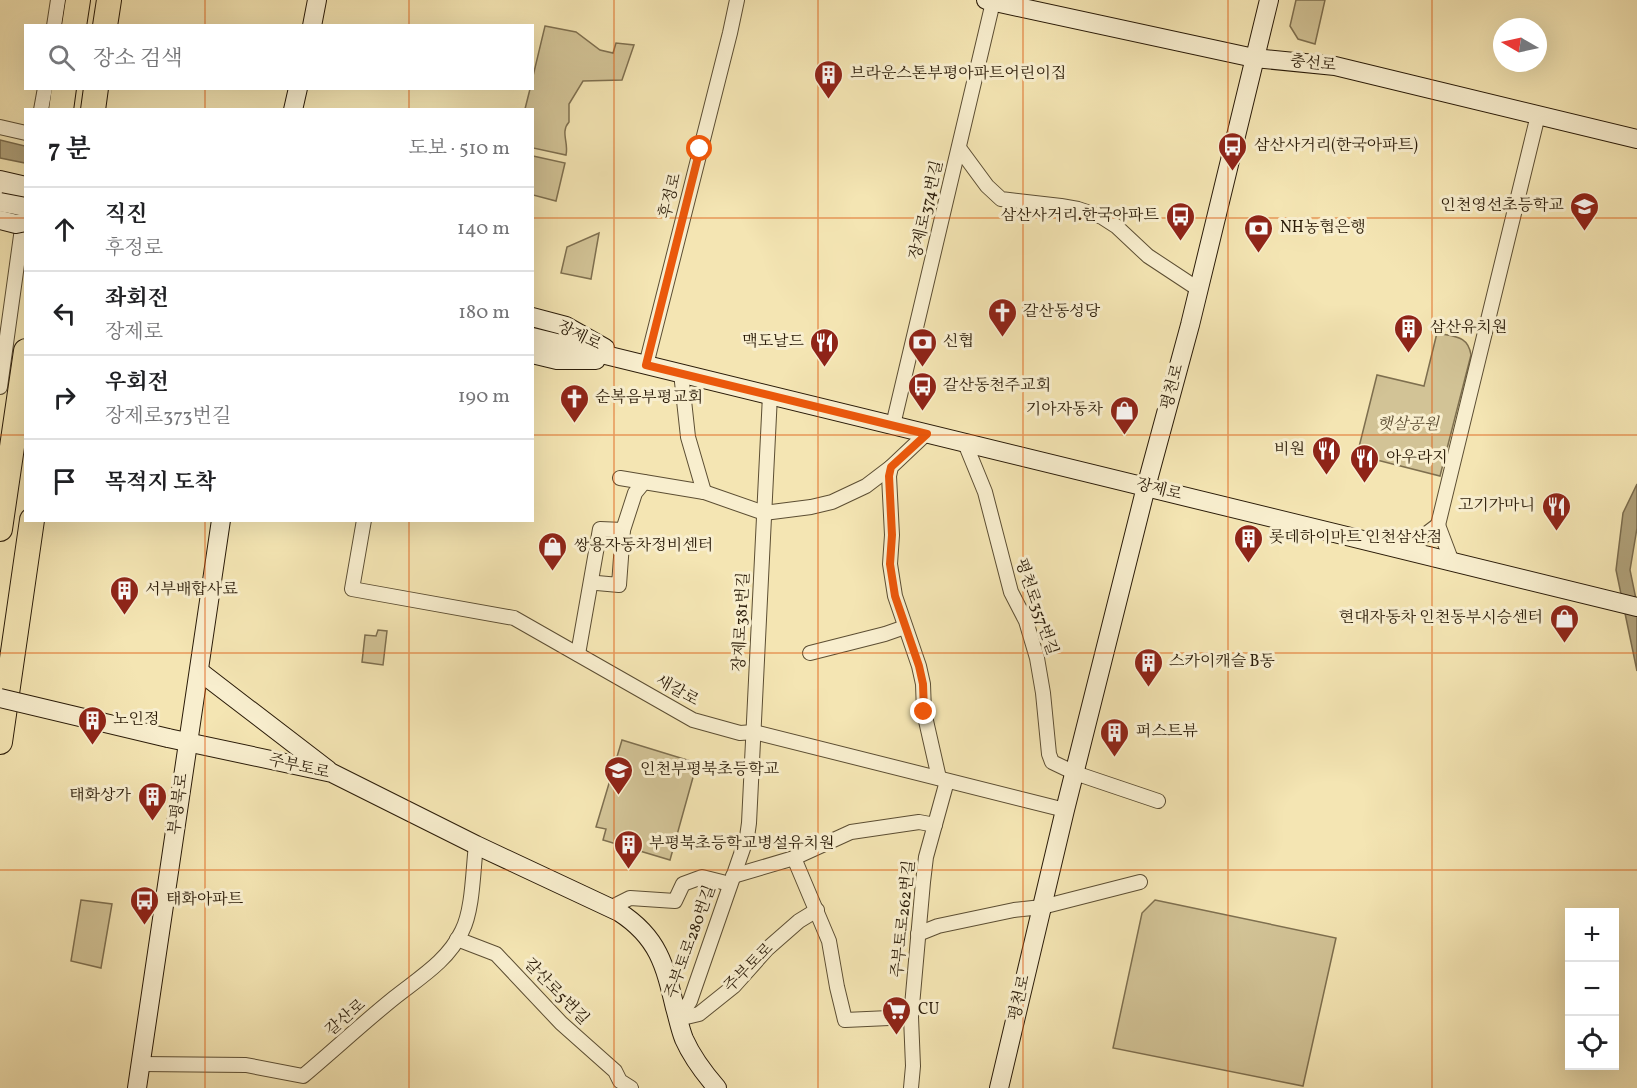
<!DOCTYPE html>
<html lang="ko">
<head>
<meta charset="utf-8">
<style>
	:root { --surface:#fff; --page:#f6f6f6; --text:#202124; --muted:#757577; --line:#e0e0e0 }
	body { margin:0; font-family:Vollkorn,"Noto Serif KR",serif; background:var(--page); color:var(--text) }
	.controls { position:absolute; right:18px; bottom:18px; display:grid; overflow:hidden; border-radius:0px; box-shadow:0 6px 24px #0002 }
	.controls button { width:54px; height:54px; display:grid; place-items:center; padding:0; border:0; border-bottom:2px solid var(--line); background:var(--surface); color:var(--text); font:30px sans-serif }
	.compass { position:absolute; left:1493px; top:18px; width:54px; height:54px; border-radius:50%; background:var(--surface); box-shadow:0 6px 24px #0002; rotate:279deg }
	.stop { position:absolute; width:18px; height:18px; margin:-14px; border:4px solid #ea580c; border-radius:50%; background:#fff }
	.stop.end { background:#ea580c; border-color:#fff; box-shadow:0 2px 6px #0008 }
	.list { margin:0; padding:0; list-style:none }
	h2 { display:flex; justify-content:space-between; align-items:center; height:78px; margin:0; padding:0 24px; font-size:26px }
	h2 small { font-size:20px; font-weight:400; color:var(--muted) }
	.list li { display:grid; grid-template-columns:39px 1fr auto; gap:18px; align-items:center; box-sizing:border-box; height:84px; padding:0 24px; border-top:2px solid var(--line) }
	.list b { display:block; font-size:22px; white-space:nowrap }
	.list p { margin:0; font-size:20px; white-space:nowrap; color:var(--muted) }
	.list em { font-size:20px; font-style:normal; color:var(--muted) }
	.icon { flex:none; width:33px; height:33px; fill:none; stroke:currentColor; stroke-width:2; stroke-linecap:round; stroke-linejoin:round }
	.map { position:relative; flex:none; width:1637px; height:1088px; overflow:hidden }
	.search { position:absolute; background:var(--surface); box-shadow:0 6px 24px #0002; left:24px; top:24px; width:510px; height:66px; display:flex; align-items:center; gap:15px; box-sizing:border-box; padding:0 21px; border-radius:0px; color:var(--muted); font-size:22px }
	.panel { position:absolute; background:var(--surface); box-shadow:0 6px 24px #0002; left:24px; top:108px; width:510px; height:414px; border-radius:0px }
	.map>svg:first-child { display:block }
</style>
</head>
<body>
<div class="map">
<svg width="1637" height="1088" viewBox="0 0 1637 1088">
	<rect width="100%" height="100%" fill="#f4e5b3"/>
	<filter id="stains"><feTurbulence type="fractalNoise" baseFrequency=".00333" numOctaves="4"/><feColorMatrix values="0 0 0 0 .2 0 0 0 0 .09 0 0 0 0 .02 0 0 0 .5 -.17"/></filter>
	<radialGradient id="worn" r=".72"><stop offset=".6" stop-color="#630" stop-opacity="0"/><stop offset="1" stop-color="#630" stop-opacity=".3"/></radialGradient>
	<g fill="#d2c396" stroke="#7e6f4f" stroke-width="1.5">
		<polygon points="1296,0 1325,0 1315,44 1298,39 1290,26"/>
		<path d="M 545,26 L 576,32 L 600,50 L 613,53 L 616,43 L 634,45 L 622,80 L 583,81 L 569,104 L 569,122 C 560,132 569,143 566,155 L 533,148 L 532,110 L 525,109 L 530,89 L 532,88 L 533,76 Z"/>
		<polygon points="533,156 565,163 556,201 533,195"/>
		<polygon points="599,233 591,279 561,273 567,247"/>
		<path d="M 1437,333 C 1454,337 1468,335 1471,355 L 1440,476 L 1357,455 L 1377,375 L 1424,386 Z"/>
		<polygon points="378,630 387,631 383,665 362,662 365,635 376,636"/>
		<polygon points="622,740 697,763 670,860 603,840 606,829 596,827"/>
		<polygon points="81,900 112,904 101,968 71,961"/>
		<polygon points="1155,900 1336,938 1303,1086 1113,1048 1142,913"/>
	</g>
	<g fill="#afa079" stroke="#7a6b4c" stroke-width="1.5">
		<polygon points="0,140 25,146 25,163 0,158"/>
		<polygon points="1637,484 1637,528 1630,570 1637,604 1637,671 1616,570 1623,513"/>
	</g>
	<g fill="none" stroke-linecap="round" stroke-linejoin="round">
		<defs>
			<g id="street">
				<polyline points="54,26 58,0"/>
				<polyline points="41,110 45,88"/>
				<polyline points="0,127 26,133"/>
				<polyline points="959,148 987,186 1001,199 1061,206 1078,209 1102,217 1116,226 1148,256 1198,289"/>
				<polyline points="0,190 26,196"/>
				<polyline points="646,365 730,33 737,0"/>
				<polyline points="681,373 688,437 704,492"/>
				<polyline points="0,387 24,214"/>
				<polyline points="893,425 993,2"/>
				<polyline points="927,433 891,467 889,476 892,535 890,564 895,596 919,666 923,684 924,712 939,778"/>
				<polyline points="965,443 985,492 1011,592 1026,621 1037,658 1043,693 1049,754 1052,762 1075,773 1158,801"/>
				<polyline points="620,478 704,492 764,513 811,507 832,502 866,486 891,467"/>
				<polyline points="364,520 352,589 514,618 693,720 740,733 754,732 1065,810"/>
				<polyline points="1438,525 1538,115"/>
				<polyline points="1405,550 1438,525 1452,562"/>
				<polyline points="597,583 619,585 623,530"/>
				<polyline points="810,653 885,634 905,627"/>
				<polyline points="578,654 600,529 623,530 635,493 644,482"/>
				<polyline points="794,858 829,941 837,987 845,1020 911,1017"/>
				<polyline points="733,876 794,858 851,832 919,822 935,825"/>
				<polyline points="610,908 630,898 675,901 683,884 702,877 730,884"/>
				<polyline points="918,934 938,926 1014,910 1042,907 1140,882"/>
				<polyline points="457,939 496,954 561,1023 615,1071 620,1081 631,1088"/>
				<polyline points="678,1019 690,1001 747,837 749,823 770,395"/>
				<polyline points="678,1019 699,1014 734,986 767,949 799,921 817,910"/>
				<path d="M 141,1064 L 246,1065 L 303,1076 C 334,1050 363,1023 394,998 C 419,978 448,961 462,931 C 473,910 473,869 476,845"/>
				<polyline points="911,1088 913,1066 911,1017 923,882 926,857 947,781"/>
			</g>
			<g id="secondary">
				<polyline points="986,0 1254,58 1335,66 1637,139"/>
				<polyline points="312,26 317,0"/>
				<polyline points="293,110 298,88"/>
				<polyline points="0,180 26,186"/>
				<polyline points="532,317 566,326 605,348"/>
				<polyline points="532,337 1637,607"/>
				<polyline points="532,354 557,360 596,360"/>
				<polyline points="199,671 328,770"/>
				<path d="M 168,738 L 332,773 L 476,845 L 619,912 C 658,937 665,965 675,1008 C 678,1018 680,1029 684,1039 C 692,1057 704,1073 717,1088"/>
				<polyline points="137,1088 221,520"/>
				<polyline points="999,1088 1065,810 1146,487 1190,325 1269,0"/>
			</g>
			<g id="highway">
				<polyline points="74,26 78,0"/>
				<polyline points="105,26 109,0"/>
				<polyline points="61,110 64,88"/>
				<polyline points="93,110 96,88"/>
				<polyline points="0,529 26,351"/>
				<polyline points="0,742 32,520"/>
			</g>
		</defs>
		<use href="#street" stroke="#5c4e33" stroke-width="16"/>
		<use href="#secondary" stroke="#2a1b08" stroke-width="20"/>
		<use href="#highway" stroke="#2a1b08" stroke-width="26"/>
		<use href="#street" stroke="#f8eece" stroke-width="14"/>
		<use href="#secondary" stroke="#f8eece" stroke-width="18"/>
		<use href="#highway" stroke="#f4e5b3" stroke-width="24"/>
		<defs>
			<g id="secondary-bridge">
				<polyline points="0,202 26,207"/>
				<polyline points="0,220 16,224 26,222"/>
				<polyline points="0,698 168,738"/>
			</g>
		</defs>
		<use href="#secondary-bridge" stroke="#2a1b08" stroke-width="20" stroke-linecap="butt"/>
		<use href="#secondary-bridge" stroke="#f8eece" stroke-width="18"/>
	</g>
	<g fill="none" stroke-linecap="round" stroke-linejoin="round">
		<polyline stroke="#ea580c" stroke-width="8" points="700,149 646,365 927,434 891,467 889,476 892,535 890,564 895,596 919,666 923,684 924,712"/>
	</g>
	<path fill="none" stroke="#de560c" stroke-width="1.5" stroke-opacity="0.55" d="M 205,0 L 205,26M 409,0 L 409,26M 614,0 L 614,1088M 818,0 L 818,1088M 1023,0 L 1023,1088M 1228,0 L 1228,1088M 1432,0 L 1432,1088M 205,88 L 205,110M 409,88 L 409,110M 0,218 L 26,218M 532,218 L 1637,218M 0,435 L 26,435M 532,435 L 1637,435M 205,520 L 205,1088M 409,520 L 409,1088M 0,653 L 1637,653M 0,870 L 1637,870"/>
	<defs>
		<symbol id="building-pin" viewBox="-11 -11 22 30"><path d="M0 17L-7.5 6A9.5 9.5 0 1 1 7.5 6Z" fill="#8f2418" stroke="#f8eece"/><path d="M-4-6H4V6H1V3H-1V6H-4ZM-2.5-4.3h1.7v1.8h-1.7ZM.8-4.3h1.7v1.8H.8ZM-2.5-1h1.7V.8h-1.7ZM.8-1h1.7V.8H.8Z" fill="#fff"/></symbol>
		<symbol id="bus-pin" viewBox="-11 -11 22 30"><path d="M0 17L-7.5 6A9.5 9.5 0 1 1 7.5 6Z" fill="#8f2418" stroke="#f8eece"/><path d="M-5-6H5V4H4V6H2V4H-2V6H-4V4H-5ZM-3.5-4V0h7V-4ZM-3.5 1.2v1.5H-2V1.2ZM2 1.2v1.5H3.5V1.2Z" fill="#fff"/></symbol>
		<symbol id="school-pin" viewBox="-11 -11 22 30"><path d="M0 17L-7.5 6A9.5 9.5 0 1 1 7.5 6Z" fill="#8f2418" stroke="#f8eece"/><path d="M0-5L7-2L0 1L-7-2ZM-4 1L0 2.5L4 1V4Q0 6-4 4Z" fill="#fff"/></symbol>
		<symbol id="bank-pin" viewBox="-11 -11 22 30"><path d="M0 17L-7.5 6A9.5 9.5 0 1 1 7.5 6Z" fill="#8f2418" stroke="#f8eece"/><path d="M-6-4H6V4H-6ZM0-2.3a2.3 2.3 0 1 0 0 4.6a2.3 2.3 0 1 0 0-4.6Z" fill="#fff"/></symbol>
		<symbol id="church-pin" viewBox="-11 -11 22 30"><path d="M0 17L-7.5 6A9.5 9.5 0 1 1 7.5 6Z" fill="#8f2418" stroke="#f8eece"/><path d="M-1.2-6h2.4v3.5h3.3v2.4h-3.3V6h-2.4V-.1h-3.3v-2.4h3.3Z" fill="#fff"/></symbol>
		<symbol id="restaurant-pin" viewBox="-11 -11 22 30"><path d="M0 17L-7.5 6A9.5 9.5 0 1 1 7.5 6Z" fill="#8f2418" stroke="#f8eece"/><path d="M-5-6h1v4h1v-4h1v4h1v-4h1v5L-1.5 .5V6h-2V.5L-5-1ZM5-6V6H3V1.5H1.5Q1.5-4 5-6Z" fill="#fff"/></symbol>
		<symbol id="shop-pin" viewBox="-11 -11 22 30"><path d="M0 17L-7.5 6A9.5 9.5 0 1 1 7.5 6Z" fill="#8f2418" stroke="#f8eece"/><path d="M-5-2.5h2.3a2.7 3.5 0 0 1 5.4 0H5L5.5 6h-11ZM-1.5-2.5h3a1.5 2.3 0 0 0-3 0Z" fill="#fff"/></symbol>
		<symbol id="supermarket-pin" viewBox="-11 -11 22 30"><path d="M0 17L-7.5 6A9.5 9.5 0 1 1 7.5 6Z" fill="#8f2418" stroke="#f8eece"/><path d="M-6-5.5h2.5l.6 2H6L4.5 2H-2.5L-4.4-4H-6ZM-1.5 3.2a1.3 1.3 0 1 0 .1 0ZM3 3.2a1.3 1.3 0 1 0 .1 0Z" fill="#fff"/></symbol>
	</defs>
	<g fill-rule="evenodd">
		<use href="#building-pin" x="812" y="58" width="33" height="45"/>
		<use href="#bus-pin" x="1216" y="130" width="33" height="45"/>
		<use href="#school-pin" x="1568" y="190" width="33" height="45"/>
		<use href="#bus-pin" x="1164" y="200" width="33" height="45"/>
		<use href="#bank-pin" x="1242" y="212" width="33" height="45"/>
		<use href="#church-pin" x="986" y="296" width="33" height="45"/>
		<use href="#building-pin" x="1392" y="312" width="33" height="45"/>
		<use href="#restaurant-pin" x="808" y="326" width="33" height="45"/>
		<use href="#bank-pin" x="906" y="326" width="33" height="45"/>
		<use href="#bus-pin" x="906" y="370" width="33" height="45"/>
		<use href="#church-pin" x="558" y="382" width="33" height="45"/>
		<use href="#shop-pin" x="1108" y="394" width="33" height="45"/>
		<use href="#restaurant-pin" x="1310" y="434" width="33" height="45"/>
		<use href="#restaurant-pin" x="1348" y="442" width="33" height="45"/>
		<use href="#restaurant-pin" x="1540" y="490" width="33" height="45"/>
		<use href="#building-pin" x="1232" y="522" width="33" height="45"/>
		<use href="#shop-pin" x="536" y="530" width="33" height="45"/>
		<use href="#building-pin" x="108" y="574" width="33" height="45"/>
		<use href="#shop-pin" x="1548" y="602" width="33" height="45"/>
		<use href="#building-pin" x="1132" y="646" width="33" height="45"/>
		<use href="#building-pin" x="76" y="704" width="33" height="45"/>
		<use href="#building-pin" x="1098" y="716" width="33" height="45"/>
		<use href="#school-pin" x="602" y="754" width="33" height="45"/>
		<use href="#building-pin" x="136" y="780" width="33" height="45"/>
		<use href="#building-pin" x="612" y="828" width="33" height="45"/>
		<use href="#bus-pin" x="128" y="884" width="33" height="45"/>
		<use href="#supermarket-pin" x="880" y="994" width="33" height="45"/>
	</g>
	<g text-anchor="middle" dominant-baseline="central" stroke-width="6" stroke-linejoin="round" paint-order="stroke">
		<g font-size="16" fill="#2a1b08" stroke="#f8eece">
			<text transform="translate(1313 64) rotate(6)">충선로</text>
			<text transform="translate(671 196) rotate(-76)">후정로</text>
			<text transform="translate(927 210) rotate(-77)">장제로374번길</text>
			<text transform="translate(579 336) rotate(26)">장제로</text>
			<text transform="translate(1173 387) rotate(-75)">평천로</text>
			<text transform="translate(1159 490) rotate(14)">장제로</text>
			<text transform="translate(1036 607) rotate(71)">평천로357번길</text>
			<text transform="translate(742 622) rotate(-87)">장제로381번길</text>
			<text transform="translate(677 691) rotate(29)">새갈로</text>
			<text transform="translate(299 767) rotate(13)">주부토로</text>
			<text transform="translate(179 804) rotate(-82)">부평북로</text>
			<text transform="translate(904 919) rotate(-84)">주부토로262번길</text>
			<text transform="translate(691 942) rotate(-70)">주부토로280번길</text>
			<text transform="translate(749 968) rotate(-45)">주부토로</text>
			<text transform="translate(556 992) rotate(46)">갈산로5번길</text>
			<text transform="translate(1020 998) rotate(-77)">평천로</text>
			<text transform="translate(346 1018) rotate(-41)">갈산로</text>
		</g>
		<g font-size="16" fill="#2a1b08" stroke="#f8eece" text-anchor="start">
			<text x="850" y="74">브라운스톤부평아파트어린이집</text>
			<text x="1254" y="146">삼산사거리(한국아파트)</text>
			<text x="1564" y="206" text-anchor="end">인천영선초등학교</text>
			<text x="1159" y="216" text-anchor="end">삼산사거리.한국아파트</text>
			<text x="1280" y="228">NH농협은행</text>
			<text x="1023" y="312">갈산동성당</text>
			<text x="1430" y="328">삼산유치원</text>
			<text x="804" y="342" text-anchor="end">맥도날드</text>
			<text x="943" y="342">신협</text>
			<text x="943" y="386">갈산동천주교회</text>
			<text x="595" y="398">순복음부평교회</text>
			<text x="1103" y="410" text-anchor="end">기아자동차</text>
			<text x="1305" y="450" text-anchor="end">비원</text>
			<text x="1386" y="458">아우라지</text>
			<text x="1535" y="506" text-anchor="end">고기가마니</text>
			<text x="1269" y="538">롯데하이마트 인천삼산점</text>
			<text x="574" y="546">쌍용자동차정비센터</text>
			<text x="145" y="590">서부배합사료</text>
			<text x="1543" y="618" text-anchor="end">현대자동차 인천동부시승센터</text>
			<text x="1169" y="662">스카이캐슬 B동</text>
			<text x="113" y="720">노인정</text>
			<text x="1136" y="732">퍼스트뷰</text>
			<text x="640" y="770">인천부평북초등학교</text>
			<text x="131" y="796" text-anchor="end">태화상가</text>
			<text x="649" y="844">부평북초등학교병설유치원</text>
			<text x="166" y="900">태화아파트</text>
			<text x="918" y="1010">CU</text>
		</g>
		<g font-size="16" font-style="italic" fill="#5c4d33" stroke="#f8eece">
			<text x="1408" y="425">햇살공원</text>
		</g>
	</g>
	<rect width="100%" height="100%" filter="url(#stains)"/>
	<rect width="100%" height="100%" fill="url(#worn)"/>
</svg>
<div class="controls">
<button>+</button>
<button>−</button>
<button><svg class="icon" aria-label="locate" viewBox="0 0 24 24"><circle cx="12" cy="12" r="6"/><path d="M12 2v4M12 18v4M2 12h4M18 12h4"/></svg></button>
</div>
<svg class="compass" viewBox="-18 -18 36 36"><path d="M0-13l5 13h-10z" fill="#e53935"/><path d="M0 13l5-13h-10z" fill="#757577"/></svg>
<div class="stop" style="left:700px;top:149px"></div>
<div class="stop end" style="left:924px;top:712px"></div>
<div class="search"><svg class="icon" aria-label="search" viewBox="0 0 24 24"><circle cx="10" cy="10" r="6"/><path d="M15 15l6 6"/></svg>장소 검색</div>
<section class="panel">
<h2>7 분<small>도보 · 510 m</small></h2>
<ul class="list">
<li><svg class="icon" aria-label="ahead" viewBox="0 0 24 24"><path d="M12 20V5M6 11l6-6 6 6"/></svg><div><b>직진</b><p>후정로</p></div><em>140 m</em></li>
<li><svg class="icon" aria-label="left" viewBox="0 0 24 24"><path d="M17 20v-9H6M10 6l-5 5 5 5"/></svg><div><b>좌회전</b><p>장제로</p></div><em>180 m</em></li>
<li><svg class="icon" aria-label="right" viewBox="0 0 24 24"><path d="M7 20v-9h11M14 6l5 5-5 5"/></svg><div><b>우회전</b><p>장제로373번길</p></div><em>190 m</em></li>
<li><svg class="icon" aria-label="arrive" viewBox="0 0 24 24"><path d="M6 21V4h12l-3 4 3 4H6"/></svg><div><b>목적지 도착</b></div></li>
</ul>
</section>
</div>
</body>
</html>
